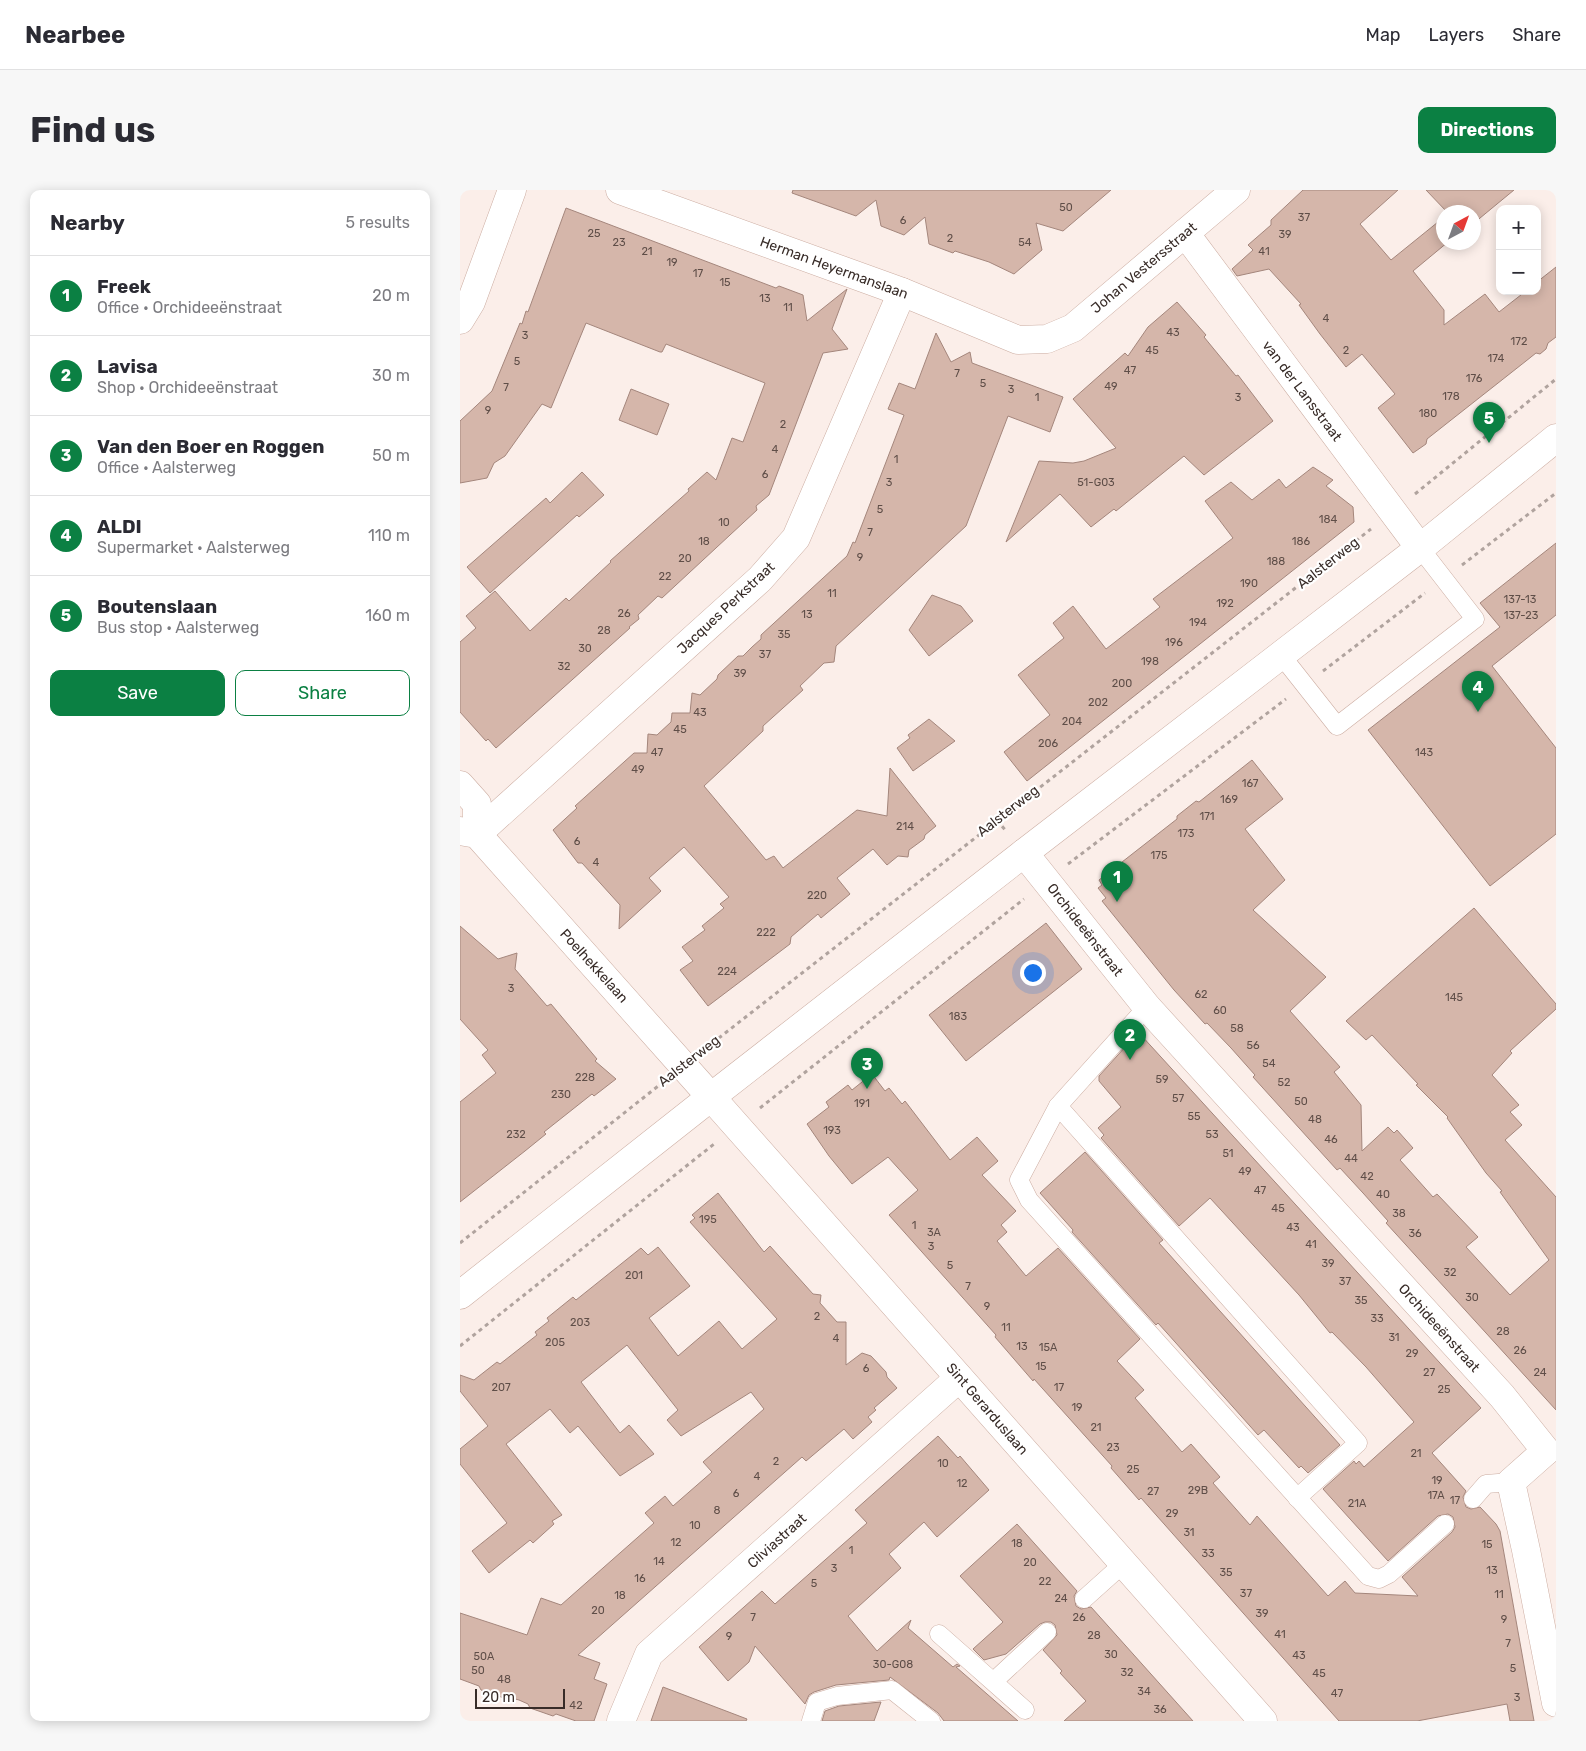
<!DOCTYPE html>
<html lang="en">
<head>
<meta charset="utf-8">
<style>
	:root { --surface:#fff; --page:#f7f7f7; --text:#2b2b33; --muted:#7c7c81; --line:#e1e1e2; --accent:#0b8043 }
	body { margin:0; font-family:Rubik,sans-serif; background:var(--page); color:var(--text) }
	.controls { position:absolute; right:15px; top:15px; display:grid; overflow:hidden; border-radius:10px; box-shadow:0 2px 12px #0003 }
	.controls button { width:45px; height:45px; display:grid; place-items:center; padding:0; border:0; border-bottom:1px solid var(--line); background:var(--surface); color:var(--text); font:25px sans-serif }
	.compass { position:absolute; left:976px; top:15px; width:45px; height:45px; border-radius:50%; background:var(--surface); box-shadow:0 2px 12px #0003; rotate:41deg }
	.scale { position:absolute; left:15px; bottom:12px; width:90px; box-sizing:border-box; padding-left:5px; border:2px solid #382c28; border-top:0; font-size:14px; line-height:18px; white-space:nowrap; color:#382c28; -webkit-text-stroke:4px #fff; paint-order:stroke }
	.you { position:absolute; left:572px; top:782px; width:18px; height:18px; margin:-12px; border:4px solid #fff; border-radius:50%; background:#1a73e8; box-shadow:0 0 0 8px #1a73e833 }
	.badge { display:grid; place-items:center; width:32px; height:32px; border-radius:50%; background:var(--accent); color:#fff; font-size:16px; font-weight:700 }
	.pin { position:absolute; translate:-50% -41px; filter:drop-shadow(0 1px 2px #0008) }
	.pin::after { content:''; position:absolute; top:26px; width:18px; height:15px; background:inherit; clip-path:polygon(0 0,100% 0,50% 100%) }
	.list { margin:0; padding:0; list-style:none }
	h2 { display:flex; justify-content:space-between; align-items:center; height:65px; margin:0; padding:0 20px; font-size:21px }
	h2 small { font-size:16px; font-weight:400; color:var(--muted) }
	.list li { display:grid; grid-template-columns:32px 1fr auto; gap:15px; align-items:center; box-sizing:border-box; height:80px; padding:0 20px; border-top:1px solid var(--line) }
	.list b { display:block; font-size:19px; white-space:nowrap }
	.list p { margin:0; font-size:16px; white-space:nowrap; color:var(--muted) }
	.list em { font-size:16px; font-style:normal; color:var(--muted) }
	.actions { display:flex; gap:10px; padding:15px 20px }
	.actions a { flex:1; padding:11px 0; border:1px solid var(--accent); border-radius:10px; text-align:center; font-size:18px; color:var(--accent) }
	.actions .main { background:var(--accent); color:#fff }
	.map { position:relative; flex:none; width:1096px; height:1531px; overflow:hidden; border-radius:10px }
	header { display:flex; align-items:center; gap:30px; box-sizing:border-box; height:70px; padding:0 25px; background:var(--surface); border-bottom:1px solid var(--line) }
	header strong { font-size:24px }
	nav { display:flex; gap:28px; margin-inline-start:auto; font-size:18px }
	.intro { display:flex; align-items:center; justify-content:space-between; box-sizing:border-box; height:120px; padding:0 30px }
	h1 { margin:0; font-size:35px }
	.button { padding:12px 22px; border-radius:10px; background:var(--accent); color:#fff; font-size:18px; font-weight:700 }
	main { display:flex; gap:30px; padding:0 30px }
	aside { flex:1; background:var(--surface); border-radius:10px; box-shadow:0 2px 12px #0003 }
	.map>svg:first-child { display:block }
</style>
</head>
<body>
<header>
<strong>Nearbee</strong>
<nav><a>Map</a><a>Layers</a><a>Share</a></nav>
</header>
<div class="intro"><h1>Find us</h1><a class="button">Directions</a></div>
<main>
<aside>
<h2>Nearby<small>5 results</small></h2>
<ul class="list">
<li><span class="badge">1</span><div><b>Freek</b><p>Office · Orchideeënstraat</p></div><em>20 m</em></li>
<li><span class="badge">2</span><div><b>Lavisa</b><p>Shop · Orchideeënstraat</p></div><em>30 m</em></li>
<li><span class="badge">3</span><div><b>Van den Boer en Roggen</b><p>Office · Aalsterweg</p></div><em>50 m</em></li>
<li><span class="badge">4</span><div><b>ALDI</b><p>Supermarket · Aalsterweg</p></div><em>110 m</em></li>
<li><span class="badge">5</span><div><b>Boutenslaan</b><p>Bus stop · Aalsterweg</p></div><em>160 m</em></li>
</ul>
<div class="actions"><a class="main">Save</a><a>Share</a></div>
</aside>
<div class="map">
<svg width="1096" height="1531" viewBox="0 0 1096 1531">
	<rect width="100%" height="100%" fill="#fbeee9"/>
	<g fill="#d5b6aa" stroke="#a4867c">
		<polygon points="333,0 651,0 603,41 576,33 582,60 554,84 529,72 495,61 493,63 469,54 465,27 444,45 421,36 416,10 396,26 332,3"/>
		<polygon points="843,0 938,0 900,34 931,70 978,32 984,39 984,52 988,52 953,81 984,120 984,135 1025,104 1039,122 1066,101 1077,101 1077,92 1096,77 1096,147 1088,153 1086,159 1080,164 1076,163 1066,171 967,249 966,254 953,263 918,218 935,204 902,164 886,177 860,144 839,115 841,114 809,79 777,86 772,79 793,60 788,55 811,35 811,30"/>
		<polygon points="966,0 1054,0 1014,33 1014,22 987,22"/>
		<polygon points="106,18 316,98 319,96 343,105 347,131 387,99 372,139 388,159 363,163 309,305 296,316 297,320 202,408 198,406 178,425 179,429 169,437 170,438 36,558 28,549 26,551 0,522 0,452 16,438 6,426 35,401 70,441 106,408 109,411 151,372 150,371 229,301 228,299 247,282 256,290 272,248 283,252 305,193 206,154 202,162 200,162 126,133 91,218 82,214 45,266 34,273 27,288 0,293 0,231 32,201 60,133 62,134 66,121 68,122"/>
		<polygon points="717,112 746,145 744,147 776,186 778,185 813,231 744,285 724,266 656,321 654,319 631,337 600,304 546,352 579,271 613,273 624,271 656,258 613,209 665,163 668,166 688,137"/>
		<polygon points="476,143 491,172 510,162 512,173 603,207 590,242 548,226 506,336 376,456 374,472 364,473 340,496 343,500 303,536 303,541 244,596 306,670 314,666 323,678 397,620 427,626 430,578 476,636 465,645 464,649 449,660 448,667 438,666 427,675 413,659 377,688 390,704 361,728 358,724 331,747 330,754 248,816 220,780 233,771 222,757 245,740 242,736 264,718 260,714 269,707 224,657 189,688 201,701 159,739 160,715 122,673 118,673 93,640 117,618 115,616 174,563 187,563 188,544 197,545 211,532 212,523 230,523 232,503 240,505 257,489 258,485 278,466 283,466 292,457 301,449 301,445 387,366 393,352 395,353 444,225 428,219 439,193 455,199"/>
		<polygon points="171,199 209,214 197,245 159,230"/>
		<polygon points="853,277 873,290 866,296 893,317 894,332 567,591 544,562 590,525 558,485 604,448 593,433 613,416 646,459 700,417 693,409 773,348 745,311 771,292 792,310 819,289 826,298"/>
		<polygon points="122,282 144,305 119,327 117,325 30,403 7,377 86,308 90,313"/>
		<polygon points="1096,353 1096,425 1032,476 1096,558 1096,644 1030,696 908,540 1040,437 1020,413"/>
		<polygon points="472,405 501,416 513,431 469,466 449,440"/>
		<polygon points="469,529 495,551 453,581 437,558 450,548 448,545"/>
		<polygon points="792,570 823,609 785,639 825,690 793,720 866,787 830,821 880,877 874,882 901,915 902,961 928,937 934,943 937,940 953,958 940,970 973,1007 977,1004 1018,1047 1006,1057 1050,1105 1089,1070 1040,1002 1042,1001 1026,983 987,928 988,927 956,895 958,894 912,845 906,850 886,831 1014,718 1096,814 1096,819 1050,861 1052,863 1032,885 1059,915 1050,922 1062,935 1045,950 1096,1007 1096,1220 926,1033 928,1031 903,1003 880,978 877,980 793,887 795,885 771,858 747,833 745,834 714,800 642,711 646,708 638,698 642,695 639,690 717,629 717,626 736,611 739,612"/>
		<polygon points="586,733 622,779 506,871 469,825"/>
		<polygon points="0,736 38,769 57,763 55,779 87,816 91,814 137,869 135,871 156,889 134,906 132,904 84,942 86,944 65,961 0,1012 0,912 36,883 22,865 28,860 0,829"/>
		<polygon points="680,844 1021,1218 972,1263 1006,1301 1003,1307 1006,1317 1011,1319 1020,1317 1036,1334 1040,1341 1074,1531 1050,1531 1047,1514 957,1531 879,1531 681,1308 679,1310 651,1278 652,1276 574,1189 573,1191 535,1147 536,1145 429,1025 458,1000 428,967 392,994 369,966 347,934 369,917 366,912 388,895 392,900 412,884 425,901 429,898 442,914 445,911 490,970 517,947 538,971 522,985 556,1021 541,1035 547,1042 537,1051 566,1086 598,1058 680,1149 657,1171 684,1200 675,1208 722,1262 731,1254 760,1287 753,1293 790,1335 797,1326 868,1406 885,1391 895,1403 958,1406 942,1387 992,1342 995,1337 993,1327 988,1324 978,1326 928,1371 863,1299 894,1271 896,1274 899,1271 904,1277 954,1232 906,1177 872,1142 870,1143 839,1105 750,1008 719,1036 641,948 644,945 638,938 661,917 639,891 639,886 666,856"/>
		<polygon points="625,962 703,1050 699,1053 880,1255 848,1283 841,1276 839,1278 804,1240 798,1245 707,1143 698,1133 696,1135 612,1042 613,1040 580,1003"/>
		<polygon points="258,1003 304,1062 310,1056 353,1104 361,1105 360,1113 377,1132 386,1132 386,1175 402,1163 411,1166 426,1182 427,1187 437,1198 414,1218 416,1220 408,1227 412,1232 393,1249 384,1239 346,1271 342,1267 118,1465 140,1473 134,1489 147,1494 134,1531 116,1531 96,1524 93,1526 70,1518 68,1514 59,1510 48,1507 44,1508 21,1500 19,1496 0,1489 0,1423 67,1445 81,1408 101,1415 194,1333 185,1323 205,1306 213,1316 252,1282 243,1272 304,1219 291,1202 221,1246 207,1230 218,1220 167,1155 121,1192 160,1243 169,1235 194,1264 160,1286 118,1236 110,1243 90,1219 46,1254 102,1325 92,1331 94,1334 73,1353 70,1350 29,1383 12,1361 47,1333 0,1274 0,1259 28,1236 0,1201 0,1185 14,1190 37,1172 40,1174 77,1145 75,1142 89,1131 87,1128 113,1107 116,1110 181,1058 188,1065 198,1057 230,1096 189,1128 218,1166 259,1131 282,1159 317,1129 230,1032 235,1028 232,1025"/>
		<polygon points="478,1246 498,1268 500,1266 529,1300 477,1347 464,1332 429,1364 441,1378 388,1426 417,1461 451,1430 448,1438 493,1477 497,1474 500,1476 496,1477 558,1531 484,1531 478,1523 430,1487 429,1490 376,1495 354,1502 349,1505 345,1514 295,1456 289,1472 268,1491 239,1457 302,1401 315,1414 407,1333 395,1320"/>
		<polygon points="557,1334 617,1401 614,1406 616,1416 621,1419 631,1417 733,1531 604,1531 626,1511 600,1483 602,1481 583,1460 597,1445 595,1435 591,1432 585,1432 580,1434 546,1464 524,1470 513,1459 543,1432 500,1386"/>
		<polygon points="203,1497 287,1529 286,1531 191,1531"/>
		<polygon points="421,1512 414,1531 362,1531 365,1521 379,1516"/>
	</g>
	<g fill="none" stroke-linecap="round" stroke-linejoin="round">
		<defs>
			<g id="service">
				<polyline points="821,465 877,536 1015,429 960,358"/>
				<polyline points="687,817 598,916 559,990 569,1010 908,1386 919,1389 929,1384 985,1334"/>
				<polyline points="598,916 898,1253 837,1308"/>
				<polyline points="1013,1309 1026,1294 1051,1292"/>
				<polyline points="624,1409 663,1374"/>
				<polyline points="479,1444 565,1520"/>
				<polyline points="534,1491 587,1442"/>
				<polyline points="351,1531 357,1512 377,1506 432,1500 471,1531"/>
			</g>
			<g id="minor">
				<polyline points="160,0 442,102 558,150 587,149 613,138 776,0"/>
				<polyline points="725,43 960,358"/>
				<polyline points="0,130 11,112 52,0"/>
				<polyline points="0,595 17,614 17,644"/>
				<polyline points="0,641 17,644 251,907"/>
				<polyline points="17,644 300,389 336,348 442,102"/>
				<polyline points="564,663 687,817 1042,1206 1086,1261"/>
				<polyline points="1086,1261 1051,1292 1066,1360 1096,1513"/>
				<polyline points="161,1531 189,1464 499,1188"/>
			</g>
			<polyline id="tertiary" points="251,907 803,1531"/>
			<polyline id="secondary" points="0,1105 251,907 564,663 960,358 1096,248"/>
		</defs>
		<use href="#service" stroke="#ccada2" stroke-width="19"/>
		<use href="#minor" stroke="#ccada2" stroke-width="29"/>
		<use href="#tertiary" stroke="#ccada2" stroke-width="29"/>
		<use href="#secondary" stroke="#ccada2" stroke-width="29"/>
		<g stroke="#b0a39e" stroke-width="3" stroke-dasharray="4 4" stroke-linecap="butt">
			<polyline points="955,304 1096,189"/>
			<polyline points="1002,375 1096,303"/>
			<polyline points="863,481 965,403"/>
			<polyline points="537,630 546,641"/>
			<polyline points="608,674 826,509"/>
			<polyline points="246,858 911,339"/>
			<polyline points="300,918 564,709"/>
			<polyline points="0,1053 202,893"/>
			<polyline points="0,1156 254,954"/>
		</g>
		<use href="#service" stroke="#fff" stroke-width="18"/>
		<use href="#minor" stroke="#fff" stroke-width="28"/>
		<use href="#tertiary" stroke="#fff" stroke-width="28"/>
		<use href="#secondary" stroke="#fff" stroke-width="28"/>
	</g>
	<g text-anchor="middle" dominant-baseline="central" stroke-width="4.5" stroke-linejoin="round" paint-order="stroke">
		<g font-size="11" fill="#5f4e48">
			<text x="606" y="17">50</text>
			<text x="844" y="27">37</text>
			<text x="443" y="30">6</text>
			<text x="134" y="43">25</text>
			<text x="825" y="44">39</text>
			<text x="490" y="48">2</text>
			<text x="159" y="52">23</text>
			<text x="565" y="52">54</text>
			<text x="187" y="61">21</text>
			<text x="804" y="61">41</text>
			<text x="212" y="72">19</text>
			<text x="238" y="83">17</text>
			<text x="265" y="92">15</text>
			<text x="305" y="108">13</text>
			<text x="328" y="117">11</text>
			<text x="866" y="128">4</text>
			<text x="713" y="142">43</text>
			<text x="65" y="145">3</text>
			<text x="1059" y="151">172</text>
			<text x="692" y="160">45</text>
			<text x="886" y="160">2</text>
			<text x="1036" y="168">174</text>
			<text x="57" y="171">5</text>
			<text x="670" y="180">47</text>
			<text x="497" y="183">7</text>
			<text x="1014" y="188">176</text>
			<text x="523" y="193">5</text>
			<text x="651" y="196">49</text>
			<text x="46" y="197">7</text>
			<text x="551" y="199">3</text>
			<text x="991" y="206">178</text>
			<text x="577" y="207">1</text>
			<text x="778" y="207">3</text>
			<text x="28" y="220">9</text>
			<text x="968" y="223">180</text>
			<text x="323" y="234">2</text>
			<text x="315" y="259">4</text>
			<text x="436" y="269">1</text>
			<text x="305" y="284">6</text>
			<text x="429" y="292">3</text>
			<text x="636" y="292">51-G03</text>
			<text x="420" y="319">5</text>
			<text x="868" y="329">184</text>
			<text x="264" y="332">10</text>
			<text x="410" y="342">7</text>
			<text x="244" y="351">18</text>
			<text x="841" y="351">186</text>
			<text x="400" y="367">9</text>
			<text x="225" y="368">20</text>
			<text x="816" y="371">188</text>
			<text x="205" y="386">22</text>
			<text x="789" y="393">190</text>
			<text x="372" y="403">11</text>
			<text x="1060" y="409">137-13</text>
			<text x="765" y="413">192</text>
			<text x="164" y="423">26</text>
			<text x="347" y="424">13</text>
			<text x="1061" y="425">137-23</text>
			<text x="738" y="432">194</text>
			<text x="144" y="440">28</text>
			<text x="324" y="444">35</text>
			<text x="714" y="452">196</text>
			<text x="125" y="458">30</text>
			<text x="305" y="464">37</text>
			<text x="690" y="471">198</text>
			<text x="104" y="476">32</text>
			<text x="280" y="483">39</text>
			<text x="662" y="493">200</text>
			<text x="638" y="512">202</text>
			<text x="240" y="522">43</text>
			<text x="612" y="531">204</text>
			<text x="220" y="539">45</text>
			<text x="588" y="553">206</text>
			<text x="197" y="562">47</text>
			<text x="964" y="562">143</text>
			<text x="178" y="579">49</text>
			<text x="790" y="593">167</text>
			<text x="769" y="609">169</text>
			<text x="747" y="626">171</text>
			<text x="445" y="636">214</text>
			<text x="726" y="643">173</text>
			<text x="117" y="651">6</text>
			<text x="699" y="665">175</text>
			<text x="136" y="672">4</text>
			<text x="357" y="705">220</text>
			<text x="306" y="742">222</text>
			<text x="267" y="781">224</text>
			<text x="51" y="798">3</text>
			<text x="741" y="804">62</text>
			<text x="994" y="807">145</text>
			<text x="760" y="820">60</text>
			<text x="498" y="826">183</text>
			<text x="777" y="838">58</text>
			<text x="793" y="855">56</text>
			<text x="809" y="873">54</text>
			<text x="125" y="887">228</text>
			<text x="702" y="889">59</text>
			<text x="824" y="892">52</text>
			<text x="101" y="904">230</text>
			<text x="718" y="908">57</text>
			<text x="841" y="911">50</text>
			<text x="402" y="913">191</text>
			<text x="734" y="926">55</text>
			<text x="855" y="929">48</text>
			<text x="372" y="940">193</text>
			<text x="56" y="944">232</text>
			<text x="752" y="944">53</text>
			<text x="871" y="949">46</text>
			<text x="768" y="963">51</text>
			<text x="891" y="968">44</text>
			<text x="785" y="981">49</text>
			<text x="907" y="986">42</text>
			<text x="800" y="1000">47</text>
			<text x="923" y="1004">40</text>
			<text x="818" y="1018">45</text>
			<text x="939" y="1023">38</text>
			<text x="248" y="1029">195</text>
			<text x="454" y="1035">1</text>
			<text x="833" y="1037">43</text>
			<text x="474" y="1042">3A</text>
			<text x="955" y="1043">36</text>
			<text x="851" y="1054">41</text>
			<text x="471" y="1056">3</text>
			<text x="868" y="1073">39</text>
			<text x="490" y="1075">5</text>
			<text x="990" y="1082">32</text>
			<text x="174" y="1085">201</text>
			<text x="885" y="1091">37</text>
			<text x="508" y="1096">7</text>
			<text x="1012" y="1107">30</text>
			<text x="901" y="1110">35</text>
			<text x="527" y="1116">9</text>
			<text x="357" y="1126">2</text>
			<text x="917" y="1128">33</text>
			<text x="120" y="1132">203</text>
			<text x="546" y="1137">11</text>
			<text x="1043" y="1141">28</text>
			<text x="934" y="1147">31</text>
			<text x="376" y="1148">4</text>
			<text x="95" y="1152">205</text>
			<text x="562" y="1156">13</text>
			<text x="588" y="1157">15A</text>
			<text x="1060" y="1160">26</text>
			<text x="952" y="1163">29</text>
			<text x="581" y="1176">15</text>
			<text x="406" y="1178">6</text>
			<text x="969" y="1182">27</text>
			<text x="1080" y="1182">24</text>
			<text x="41" y="1197">207</text>
			<text x="599" y="1197">17</text>
			<text x="984" y="1199">25</text>
			<text x="617" y="1217">19</text>
			<text x="636" y="1237">21</text>
			<text x="653" y="1257">23</text>
			<text x="956" y="1263">21</text>
			<text x="316" y="1271">2</text>
			<text x="483" y="1273">10</text>
			<text x="673" y="1279">25</text>
			<text x="297" y="1286">4</text>
			<text x="977" y="1290">19</text>
			<text x="502" y="1293">12</text>
			<text x="738" y="1300">29B</text>
			<text x="693" y="1301">27</text>
			<text x="276" y="1303">6</text>
			<text x="976" y="1305">17A</text>
			<text x="995" y="1310">17</text>
			<text x="897" y="1313">21A</text>
			<text x="257" y="1320">8</text>
			<text x="712" y="1323">29</text>
			<text x="235" y="1335">10</text>
			<text x="729" y="1342">31</text>
			<text x="216" y="1352">12</text>
			<text x="557" y="1353">18</text>
			<text x="1027" y="1354">15</text>
			<text x="391" y="1360">1</text>
			<text x="748" y="1363">33</text>
			<text x="199" y="1371">14</text>
			<text x="570" y="1372">20</text>
			<text x="374" y="1378">3</text>
			<text x="1032" y="1380">13</text>
			<text x="766" y="1382">35</text>
			<text x="180" y="1388">16</text>
			<text x="585" y="1391">22</text>
			<text x="354" y="1393">5</text>
			<text x="786" y="1403">37</text>
			<text x="1039" y="1404">11</text>
			<text x="160" y="1405">18</text>
			<text x="601" y="1408">24</text>
			<text x="138" y="1420">20</text>
			<text x="802" y="1423">39</text>
			<text x="293" y="1427">7</text>
			<text x="619" y="1427">26</text>
			<text x="1044" y="1429">9</text>
			<text x="820" y="1444">41</text>
			<text x="634" y="1445">28</text>
			<text x="269" y="1446">9</text>
			<text x="1048" y="1453">7</text>
			<text x="651" y="1464">30</text>
			<text x="839" y="1465">43</text>
			<text x="24" y="1466">50A</text>
			<text x="433" y="1474">30-G08</text>
			<text x="1053" y="1478">5</text>
			<text x="18" y="1480">50</text>
			<text x="667" y="1482">32</text>
			<text x="859" y="1483">45</text>
			<text x="44" y="1489">48</text>
			<text x="684" y="1501">34</text>
			<text x="877" y="1503">47</text>
			<text x="1057" y="1507">3</text>
			<text x="116" y="1515">42</text>
			<text x="700" y="1519">36</text>
		</g>
		<g font-size="14" fill="#382c28" stroke="#fff">
			<text transform="translate(374 78) rotate(20)">Herman Heyermanslaan</text>
			<text transform="translate(684 78) rotate(-40)">Johan Vestersstraat</text>
			<text transform="translate(842 201) rotate(53)">van der Lansstraat</text>
			<text transform="translate(868 373) rotate(-38)">Aalsterweg</text>
			<text transform="translate(266 418) rotate(-43)">Jacques Perkstraat</text>
			<text transform="translate(548 621) rotate(-38)">Aalsterweg</text>
			<text transform="translate(625 740) rotate(52)">Orchideeënstraat</text>
			<text transform="translate(134 776) rotate(48)">Poelhekkelaan</text>
			<text transform="translate(229 871) rotate(-38)">Aalsterweg</text>
			<text transform="translate(979 1138) rotate(48)">Orchideeënstraat</text>
			<text transform="translate(527 1219) rotate(49)">Sint Gerarduslaan</text>
			<text transform="translate(317 1351) rotate(-42)">Cliviastraat</text>
		</g>
	</g>
</svg>
<div class="controls">
<button>+</button>
<button>−</button>
</div>
<svg class="compass" viewBox="-18 -18 36 36"><path d="M0-13l5 13h-10z" fill="#e53935"/><path d="M0 13l5-13h-10z" fill="#7c7c81"/></svg>
<div class="scale">20 m</div>
<div class="you"></div>
<div class="pin badge" style="left:657px;top:712px">1</div>
<div class="pin badge" style="left:670px;top:870px">2</div>
<div class="pin badge" style="left:407px;top:899px">3</div>
<div class="pin badge" style="left:1018px;top:522px">4</div>
<div class="pin badge" style="left:1029px;top:253px">5</div>
</div>
</main>
</body>
</html>
